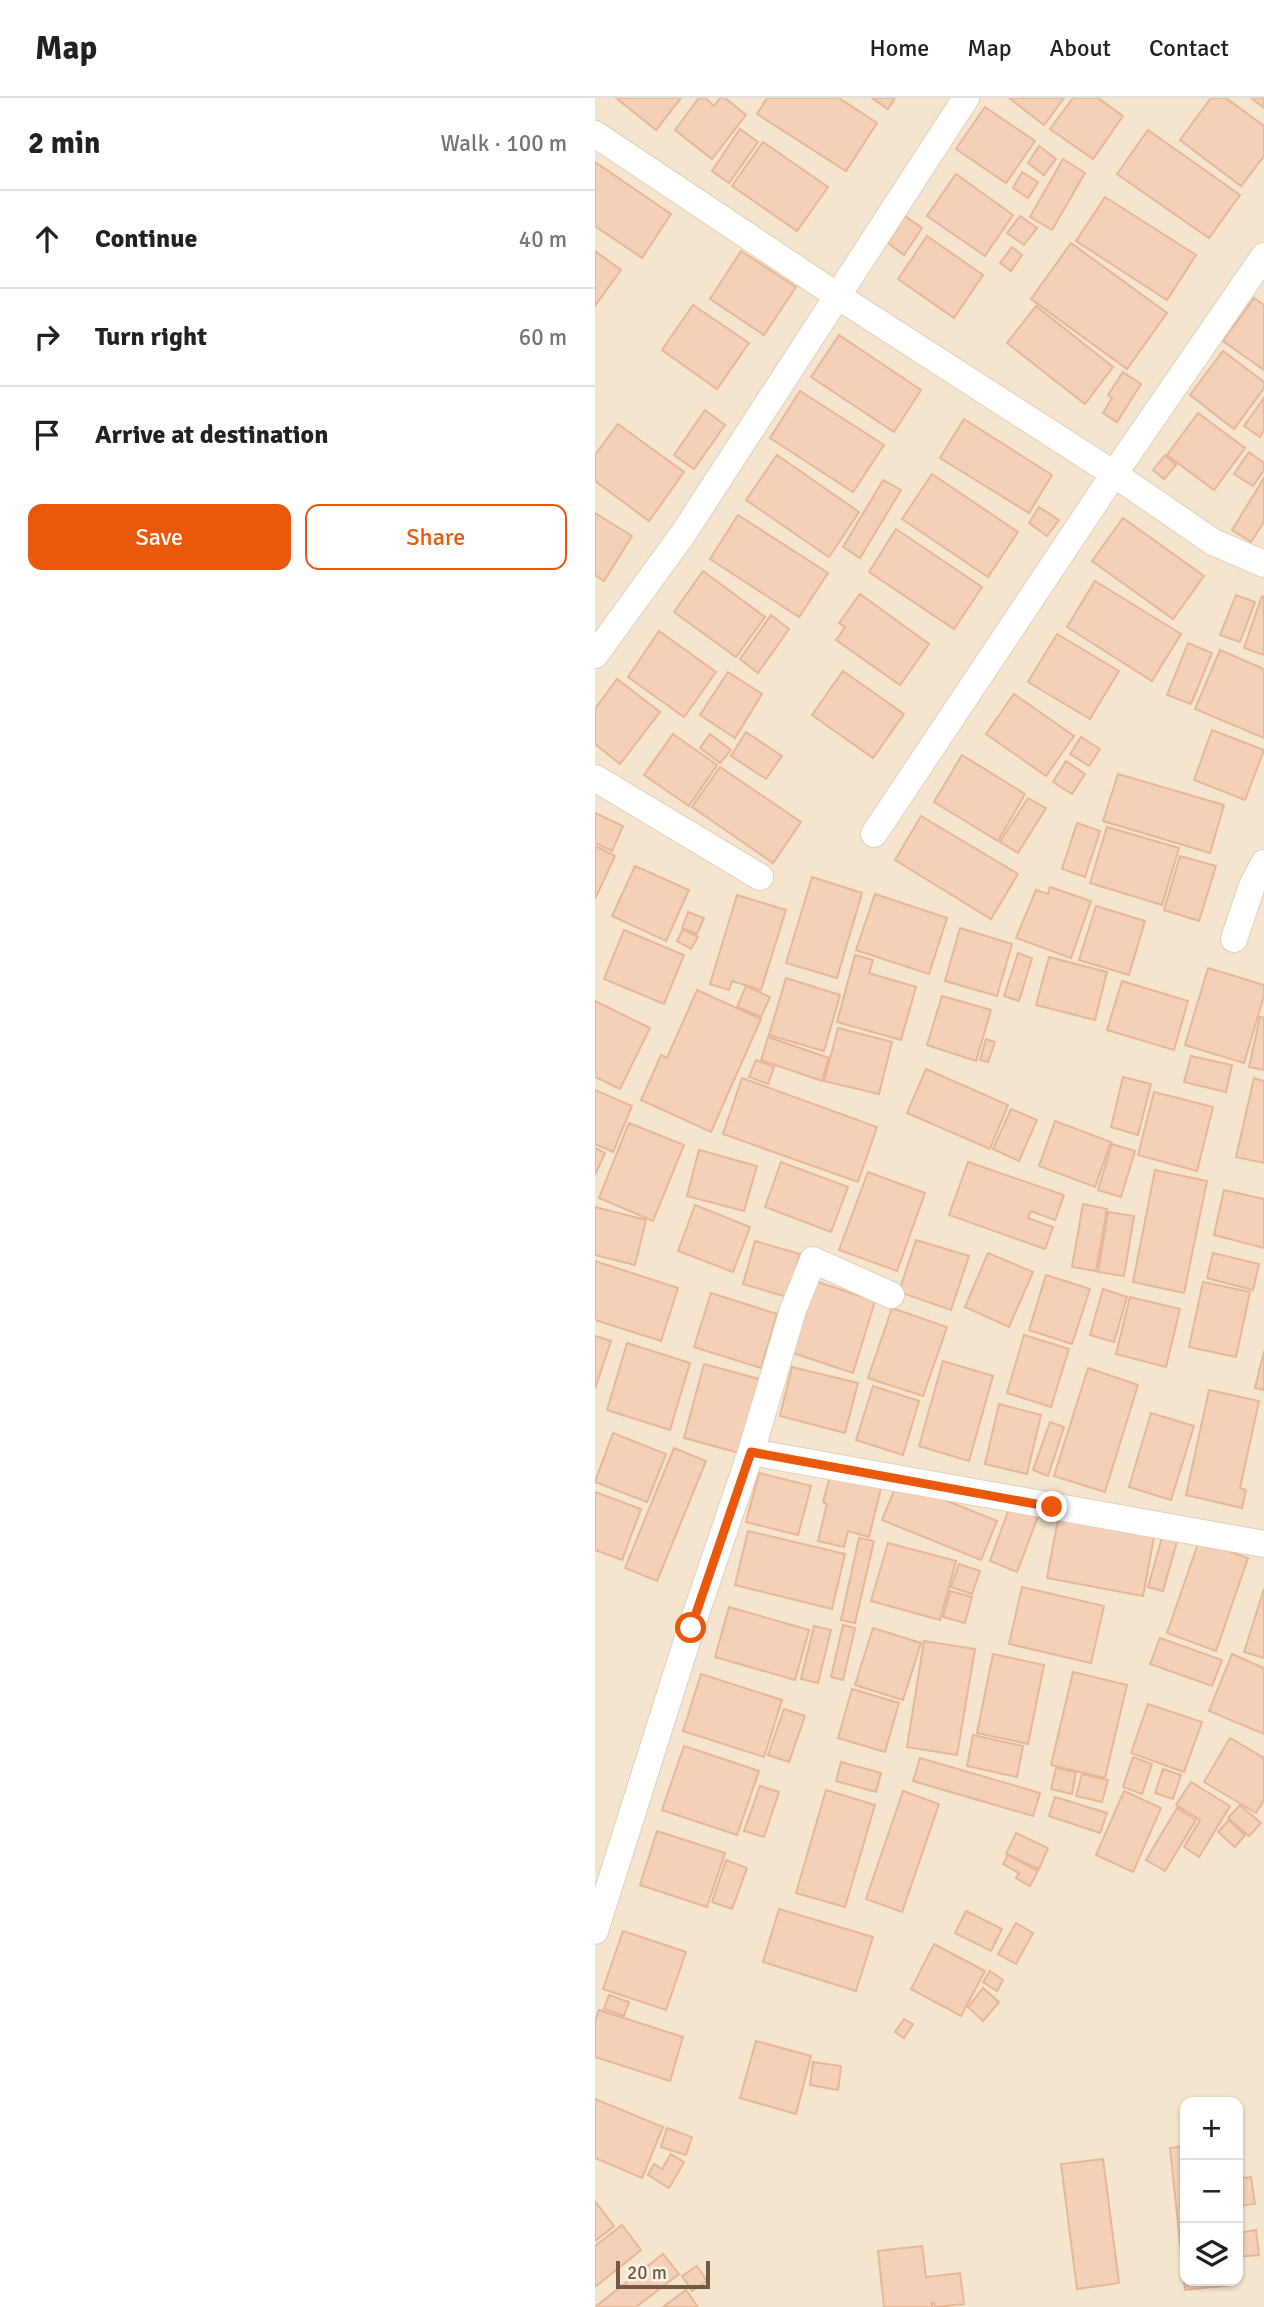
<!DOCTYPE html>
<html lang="en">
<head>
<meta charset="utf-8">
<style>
	:root { --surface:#fff; --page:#f2f2f2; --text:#202124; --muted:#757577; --line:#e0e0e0; --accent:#ea580c }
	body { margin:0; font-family:Signika,sans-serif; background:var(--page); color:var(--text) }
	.controls { position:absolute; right:21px; bottom:21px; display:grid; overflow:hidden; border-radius:14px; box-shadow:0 2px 5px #0004 }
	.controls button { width:63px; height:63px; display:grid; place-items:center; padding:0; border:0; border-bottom:2px solid var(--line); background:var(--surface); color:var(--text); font:35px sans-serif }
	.scale { position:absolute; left:21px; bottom:18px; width:94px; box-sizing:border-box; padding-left:7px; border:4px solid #755846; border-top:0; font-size:19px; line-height:24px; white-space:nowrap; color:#755846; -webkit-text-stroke:5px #fff6e7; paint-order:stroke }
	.stop { position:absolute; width:21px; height:21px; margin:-16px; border:5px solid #ea580c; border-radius:50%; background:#fff }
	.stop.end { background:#ea580c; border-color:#fff; box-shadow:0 2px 7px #0008 }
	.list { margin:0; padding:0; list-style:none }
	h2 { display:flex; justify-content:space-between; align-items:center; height:91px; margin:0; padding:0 28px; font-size:30px }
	h2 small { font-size:23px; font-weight:400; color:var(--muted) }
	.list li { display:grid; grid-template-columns:46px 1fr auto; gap:21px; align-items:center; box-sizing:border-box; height:98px; padding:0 28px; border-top:2px solid var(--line) }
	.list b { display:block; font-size:26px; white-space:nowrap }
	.list em { font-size:23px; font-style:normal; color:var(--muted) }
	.actions { display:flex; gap:14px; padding:21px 28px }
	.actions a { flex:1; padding:16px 0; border:2px solid var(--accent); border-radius:14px; text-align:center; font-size:24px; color:var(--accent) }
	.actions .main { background:var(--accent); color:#fff }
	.icon { flex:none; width:38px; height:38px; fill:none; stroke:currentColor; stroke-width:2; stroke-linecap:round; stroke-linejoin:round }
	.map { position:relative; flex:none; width:669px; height:2209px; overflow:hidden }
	header { display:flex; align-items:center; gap:42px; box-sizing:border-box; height:98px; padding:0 35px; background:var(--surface); border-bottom:2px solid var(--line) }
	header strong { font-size:33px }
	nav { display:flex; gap:38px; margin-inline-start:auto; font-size:24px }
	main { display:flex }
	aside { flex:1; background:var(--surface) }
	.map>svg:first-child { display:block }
</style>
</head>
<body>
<header>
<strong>Map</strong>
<nav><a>Home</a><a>Map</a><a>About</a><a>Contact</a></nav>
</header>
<main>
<aside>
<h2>2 min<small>Walk · 100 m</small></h2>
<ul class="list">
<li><svg class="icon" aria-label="ahead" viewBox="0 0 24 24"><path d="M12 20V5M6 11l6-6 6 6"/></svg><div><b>Continue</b></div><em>40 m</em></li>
<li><svg class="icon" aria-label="right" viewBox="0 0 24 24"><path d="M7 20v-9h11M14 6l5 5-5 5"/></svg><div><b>Turn right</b></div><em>60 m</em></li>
<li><svg class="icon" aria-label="arrive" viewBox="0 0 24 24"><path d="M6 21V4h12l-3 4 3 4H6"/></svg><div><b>Arrive at destination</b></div></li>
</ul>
<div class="actions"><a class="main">Save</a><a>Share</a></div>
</aside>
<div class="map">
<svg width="669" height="2209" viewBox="0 0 669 2209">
	<rect width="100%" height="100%" fill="#fdf3e0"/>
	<path fill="#f5e4ce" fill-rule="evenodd" d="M 0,0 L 669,0 L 669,2209 L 0,2209 ZM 590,2004 L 643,2004 L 643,2183 L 590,2183 Z"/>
	<g fill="#f4d0b6" stroke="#e7b796" stroke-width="2">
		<polygon points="21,0 86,0 61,32"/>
		<polygon points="104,0 110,0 119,8 125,0 130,0 151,17 117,61 80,32"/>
		<polygon points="172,0 244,0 282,25 251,73 162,16"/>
		<polygon points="277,0 300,0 293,11"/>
		<polygon points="414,0 469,0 449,27"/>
		<polygon points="478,0 503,0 528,18 498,61 455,31"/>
		<polygon points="616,0 631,0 669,28 669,58 646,88 585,42"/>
		<polygon points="656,0 669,0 669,10"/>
		<polygon points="390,9 440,43 411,85 361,51"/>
		<polygon points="145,31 163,44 134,85 117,73"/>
		<polygon points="553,32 645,97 614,140 522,76"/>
		<polygon points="168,44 233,89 202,133 137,88"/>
		<polygon points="444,48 461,61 449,77 433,65"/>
		<polygon points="468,61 490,75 457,132 435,119"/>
		<polygon points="0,64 76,116 47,160 0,128"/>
		<polygon points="427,74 443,84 433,100 418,90"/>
		<polygon points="361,76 418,117 390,158 332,118"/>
		<polygon points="510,99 601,157 572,202 481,143"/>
		<polygon points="310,118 327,130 309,157 293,145"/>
		<polygon points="425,118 442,130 429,147 412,135"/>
		<polygon points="332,138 388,177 359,220 303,181"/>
		<polygon points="476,145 572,215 532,271 436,201"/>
		<polygon points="417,149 427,157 416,173 405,165"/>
		<polygon points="0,153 26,172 0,208"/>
		<polygon points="146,153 201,189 169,237 115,201"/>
		<polygon points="659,200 669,207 669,272 628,243"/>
		<polygon points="98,207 154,245 122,291 67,252"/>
		<polygon points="441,208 518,269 490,306 412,245"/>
		<polygon points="244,237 326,292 299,334 216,279"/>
		<polygon points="628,253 669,284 669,290 639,331 595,297"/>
		<polygon points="528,274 546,286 522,324 508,315 517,300 513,297"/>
		<polygon points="205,293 289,347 258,394 175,340"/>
		<polygon points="669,300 669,332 665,339 649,328"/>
		<polygon points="110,312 130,327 99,371 79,357"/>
		<polygon points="603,315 650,350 619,392 572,357"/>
		<polygon points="369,321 457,377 434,415 345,360"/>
		<polygon points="23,326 89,374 54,423 0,383 0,357"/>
		<polygon points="654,354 669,365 669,372 658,388 639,376"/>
		<polygon points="182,357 264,414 234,459 151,402"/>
		<polygon points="570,357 581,367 569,381 558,372"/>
		<polygon points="337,376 423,434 393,479 307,421"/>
		<polygon points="669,380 669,424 656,444 637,432"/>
		<polygon points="288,382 306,392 265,460 248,449"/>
		<polygon points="444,409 464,422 452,438 434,425"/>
		<polygon points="0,415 37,438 9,483 0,477"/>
		<polygon points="143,417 233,475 204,519 115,461"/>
		<polygon points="528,420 609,478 578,521 497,463"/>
		<polygon points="301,431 387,489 359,531 274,474"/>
		<polygon points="108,473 170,519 141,559 79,514"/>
		<polygon points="500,483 586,536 557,583 472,529"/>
		<polygon points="265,496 334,546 305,587 241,542 250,529 244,525"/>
		<polygon points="641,497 660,504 645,544 625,537"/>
		<polygon points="667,498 669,499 669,557 649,550"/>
		<polygon points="176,517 194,531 163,575 145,561"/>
		<polygon points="64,533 121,574 89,619 33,579"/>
		<polygon points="462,536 524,573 495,621 433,584"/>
		<polygon points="593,545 617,555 596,606 572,597"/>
		<polygon points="625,552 669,571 669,640 600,611"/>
		<polygon points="248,573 309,616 278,660 217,617"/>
		<polygon points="133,574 167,596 140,640 105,617"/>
		<polygon points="22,581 65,614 25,666 0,646 0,611"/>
		<polygon points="419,596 479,638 451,678 391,636"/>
		<polygon points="617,632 669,652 650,702 599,682"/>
		<polygon points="151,634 187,658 171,681 136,658"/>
		<polygon points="78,636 122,667 94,708 49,677"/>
		<polygon points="115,636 136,652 125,665 105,650"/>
		<polygon points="486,639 505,651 494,668 475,656"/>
		<polygon points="367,657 430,696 403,743 339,704"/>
		<polygon points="471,663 490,676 477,696 458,684"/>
		<polygon points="125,669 206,724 178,765 97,709"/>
		<polygon points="523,676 629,707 615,755 508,723"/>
		<polygon points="433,700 451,710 423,755 405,744"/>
		<polygon points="0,715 28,728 17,753 0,745"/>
		<polygon points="326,718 423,776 396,821 300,762"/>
		<polygon points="482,725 505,733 490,779 467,771"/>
		<polygon points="512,729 584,750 567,807 495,785"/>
		<polygon points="0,748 20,758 0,801"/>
		<polygon points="585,758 621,768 604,823 569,812"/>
		<polygon points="40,768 94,792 71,843 17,818"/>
		<polygon points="217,779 267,795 242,880 191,865"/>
		<polygon points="455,789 496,803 476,860 421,840 441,792 453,796"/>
		<polygon points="280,796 352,820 334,876 261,852"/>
		<polygon points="142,797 191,812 166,892 137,883 134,892 115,886"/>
		<polygon points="501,808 550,823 534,877 484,862"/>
		<polygon points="93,814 109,820 102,836 87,830"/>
		<polygon points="365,830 417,846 402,898 350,883"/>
		<polygon points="88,831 103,839 96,851 82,843"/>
		<polygon points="29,832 89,857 69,906 9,881"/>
		<polygon points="423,855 437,860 424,903 409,898"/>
		<polygon points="260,857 278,862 274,875 321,889 306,942 242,924"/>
		<polygon points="454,859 512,874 500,922 441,907"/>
		<polygon points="613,870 669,887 669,898 649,965 590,947"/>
		<polygon points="191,880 245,897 229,953 174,937"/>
		<polygon points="527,883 593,903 579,952 512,932"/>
		<polygon points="151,888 175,899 166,919 142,909"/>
		<polygon points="102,892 166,921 116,1034 46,1002 66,957 72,960"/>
		<polygon points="347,898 396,912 381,963 332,947"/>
		<polygon points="0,903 55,930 25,991 0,979"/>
		<polygon points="665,919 669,920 669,972 654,969"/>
		<polygon points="243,930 297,944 284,996 229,983"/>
		<polygon points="173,939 234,960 227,983 166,962"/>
		<polygon points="391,941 400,944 393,964 385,962"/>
		<polygon points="596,958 637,967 631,994 589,984"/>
		<polygon points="161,962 179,969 173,986 154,979"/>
		<polygon points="331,971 413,1007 395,1051 312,1015"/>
		<polygon points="528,979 556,986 543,1037 516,1029"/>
		<polygon points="147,980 282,1029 263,1084 128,1036"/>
		<polygon points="659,980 669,983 669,1065 641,1059"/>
		<polygon points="0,992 37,1008 18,1054 0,1046"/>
		<polygon points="559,994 618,1009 602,1073 543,1057"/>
		<polygon points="416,1011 442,1022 424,1063 398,1051"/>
		<polygon points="460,1023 516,1044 500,1089 444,1068"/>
		<polygon points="34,1025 89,1047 58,1123 4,1100"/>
		<polygon points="517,1046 540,1053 526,1099 503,1092"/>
		<polygon points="0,1050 10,1055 0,1077"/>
		<polygon points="104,1052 162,1068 149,1113 92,1098"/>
		<polygon points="186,1064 253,1089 236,1134 170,1109"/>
		<polygon points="373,1064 469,1097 460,1122 436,1113 433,1120 458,1129 450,1151 354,1117"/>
		<polygon points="560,1072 612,1083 589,1195 538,1184"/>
		<polygon points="273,1074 330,1095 302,1173 244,1152"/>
		<polygon points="629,1092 669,1101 669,1150 619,1137"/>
		<polygon points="488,1106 512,1111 501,1173 477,1169"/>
		<polygon points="100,1107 155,1129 138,1174 83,1153"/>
		<polygon points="0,1109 51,1122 40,1167 0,1157"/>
		<polygon points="513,1114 539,1118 529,1178 503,1174"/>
		<polygon points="321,1142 374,1158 356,1212 304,1194"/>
		<polygon points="160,1143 205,1156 192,1199 148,1186"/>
		<polygon points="393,1155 438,1174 414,1229 370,1209"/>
		<polygon points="618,1155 664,1166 658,1192 612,1180"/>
		<polygon points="0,1163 83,1190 66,1243 0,1222"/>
		<polygon points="451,1177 495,1191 477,1246 434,1232"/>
		<polygon points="220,1183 280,1203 258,1275 198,1255"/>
		<polygon points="608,1184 655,1194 641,1259 594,1249"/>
		<polygon points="508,1191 532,1199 519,1244 495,1237"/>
		<polygon points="116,1195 182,1216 166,1270 99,1249"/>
		<polygon points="535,1199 585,1211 571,1269 521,1256"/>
		<polygon points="297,1210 352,1229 328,1298 273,1280"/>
		<polygon points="429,1237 474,1251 456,1309 412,1295"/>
		<polygon points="0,1238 16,1243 0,1291"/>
		<polygon points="32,1245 95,1265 75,1332 12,1312"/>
		<polygon points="669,1253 669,1292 660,1290"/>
		<polygon points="348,1263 398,1278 374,1363 324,1348"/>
		<polygon points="109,1266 164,1281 144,1355 89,1340"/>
		<polygon points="197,1269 263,1285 250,1335 185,1318"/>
		<polygon points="493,1270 543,1287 510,1394 459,1378"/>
		<polygon points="278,1288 324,1303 308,1357 261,1342"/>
		<polygon points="614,1292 664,1303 645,1390 651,1392 647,1410 591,1397"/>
		<polygon points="404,1306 446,1317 432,1376 390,1366"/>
		<polygon points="556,1315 599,1328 576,1402 534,1389"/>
		<polygon points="455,1324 469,1329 453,1378 438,1372"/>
		<polygon points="18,1335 71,1356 52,1404 0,1384"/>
		<polygon points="79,1350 111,1363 62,1483 30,1470"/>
		<polygon points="164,1375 216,1388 203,1437 151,1424"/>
		<polygon points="235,1378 286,1390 274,1439 253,1433 249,1449 223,1443 232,1406 228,1404"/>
		<polygon points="303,1383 402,1423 386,1462 287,1422"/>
		<polygon points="0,1394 46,1411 27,1462 0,1452"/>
		<polygon points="416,1405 444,1416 422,1474 395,1463"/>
		<polygon points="463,1421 559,1439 548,1498 452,1480"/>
		<polygon points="153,1433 250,1456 237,1511 140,1487"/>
		<polygon points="568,1436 583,1440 568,1493 553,1489"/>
		<polygon points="264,1440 279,1443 260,1525 246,1522"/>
		<polygon points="604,1443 653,1460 621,1553 572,1535"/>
		<polygon points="293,1445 361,1463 345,1522 276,1503"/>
		<polygon points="364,1466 385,1473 377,1496 356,1489"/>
		<polygon points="427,1489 509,1508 496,1565 414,1546"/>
		<polygon points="669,1491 669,1560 649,1554"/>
		<polygon points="355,1493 377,1499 370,1525 348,1519"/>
		<polygon points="134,1509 214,1532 200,1582 120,1559"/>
		<polygon points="248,1527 260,1530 248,1582 236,1579"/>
		<polygon points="219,1528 236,1532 223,1585 206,1581"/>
		<polygon points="278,1530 326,1545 308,1602 260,1587"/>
		<polygon points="565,1540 627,1562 617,1588 555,1566"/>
		<polygon points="329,1543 380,1551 362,1657 312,1649"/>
		<polygon points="398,1556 449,1567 433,1646 382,1635"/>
		<polygon points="637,1556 669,1570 669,1636 614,1613"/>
		<polygon points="478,1574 532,1587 510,1680 456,1667"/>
		<polygon points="106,1576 187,1602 169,1659 88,1633"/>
		<polygon points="257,1591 304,1605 290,1654 243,1640"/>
		<polygon points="553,1606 607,1624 589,1674 536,1655"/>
		<polygon points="189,1611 210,1618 194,1664 173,1657"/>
		<polygon points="378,1637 428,1648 422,1679 372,1668"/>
		<polygon points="635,1640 669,1660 669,1702 661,1715 609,1684"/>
		<polygon points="89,1648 164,1673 142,1737 67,1712"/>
		<polygon points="538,1659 557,1666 547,1696 528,1689"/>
		<polygon points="325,1660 445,1695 438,1718 318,1683"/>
		<polygon points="246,1664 286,1675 281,1694 241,1683"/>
		<polygon points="461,1670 481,1674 477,1696 456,1691"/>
		<polygon points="568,1671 586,1677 578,1701 560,1695"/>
		<polygon points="487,1676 513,1682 507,1704 481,1698"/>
		<polygon points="596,1684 635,1708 604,1759 589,1749 605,1722 581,1707"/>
		<polygon points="165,1688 184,1694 169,1739 149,1733"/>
		<polygon points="231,1692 280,1707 250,1809 201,1795"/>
		<polygon points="308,1693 344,1706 307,1814 271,1801"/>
		<polygon points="529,1693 566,1710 538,1774 501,1757"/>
		<polygon points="460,1699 512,1715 505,1735 454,1718"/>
		<polygon points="645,1707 666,1725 654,1738 633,1720"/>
		<polygon points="582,1710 601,1722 570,1773 551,1762"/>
		<polygon points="634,1722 650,1737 640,1749 623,1734"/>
		<polygon points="62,1733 130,1755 112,1809 45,1787"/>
		<polygon points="421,1735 453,1750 444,1771 411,1756"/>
		<polygon points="413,1757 443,1773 435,1788 421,1780 424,1775 408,1766"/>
		<polygon points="131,1762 152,1770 137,1811 117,1804"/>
		<polygon points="184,1811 278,1839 261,1893 168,1864"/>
		<polygon points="371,1813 407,1831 396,1853 360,1835"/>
		<polygon points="421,1825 438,1835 421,1866 403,1856"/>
		<polygon points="28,1833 91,1854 71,1912 8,1891"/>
		<polygon points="339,1846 390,1873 366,1918 316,1891"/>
		<polygon points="395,1873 408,1882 402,1893 388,1884"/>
		<polygon points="388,1890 404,1904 388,1923 373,1909"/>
		<polygon points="14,1897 34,1904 29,1918 9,1911"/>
		<polygon points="4,1912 88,1939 75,1983 0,1959 0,1923"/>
		<polygon points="309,1921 318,1926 309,1940 300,1934"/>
		<polygon points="161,1943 216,1958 201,2016 145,2000"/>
		<polygon points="218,1964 246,1968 243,1992 215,1987"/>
		<polygon points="0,2001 68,2029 47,2080 0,2060"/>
		<polygon points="72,2030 97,2039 91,2057 66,2049"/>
		<polygon points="590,2048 590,2183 636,2183 637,2187 590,2192 575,2050"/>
		<polygon points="76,2056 89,2064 74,2090 53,2077 59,2066 67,2071"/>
		<polygon points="508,2061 524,2185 482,2191 466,2066"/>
		<polygon points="656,2079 660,2106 643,2108 643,2081"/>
		<polygon points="0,2103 19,2128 0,2143"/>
		<polygon points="27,2127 46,2152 0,2189 0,2148"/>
		<polygon points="661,2132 664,2157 643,2159 643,2135"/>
		<polygon points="327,2148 331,2179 365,2175 369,2206 340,2209 339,2205 337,2205 337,2209 289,2209 283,2153"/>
		<polygon points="68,2156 84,2176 41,2209 0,2209"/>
		<polygon points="102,2168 112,2183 97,2193 87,2178"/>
		<polygon points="91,2192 103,2209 68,2209"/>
	</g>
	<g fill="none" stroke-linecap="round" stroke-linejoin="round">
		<defs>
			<g id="street">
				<polyline points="0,36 241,197 519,376 618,444 669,466"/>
				<polyline points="0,557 88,436 371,0"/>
				<polyline points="0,680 165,779"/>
				<polyline points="279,736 519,376 669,158"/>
				<polyline points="639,841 657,788 669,765"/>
				<polyline points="156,1354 669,1446"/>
				<polyline points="0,1833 96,1530 156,1354 198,1212 218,1162 296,1197"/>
			</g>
		</defs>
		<use href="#street" stroke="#e1cfbc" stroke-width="28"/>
		<use href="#street" stroke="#fff" stroke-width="26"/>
	</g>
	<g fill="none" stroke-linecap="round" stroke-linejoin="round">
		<polyline stroke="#ea580c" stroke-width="9" points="96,1530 156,1354 457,1409"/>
	</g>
</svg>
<div class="controls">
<button>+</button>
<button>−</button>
<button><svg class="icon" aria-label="layers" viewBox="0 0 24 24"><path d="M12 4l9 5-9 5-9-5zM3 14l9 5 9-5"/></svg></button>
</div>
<div class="scale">20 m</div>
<div class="stop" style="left:96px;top:1530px"></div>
<div class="stop end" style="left:457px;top:1409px"></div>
</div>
</main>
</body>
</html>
